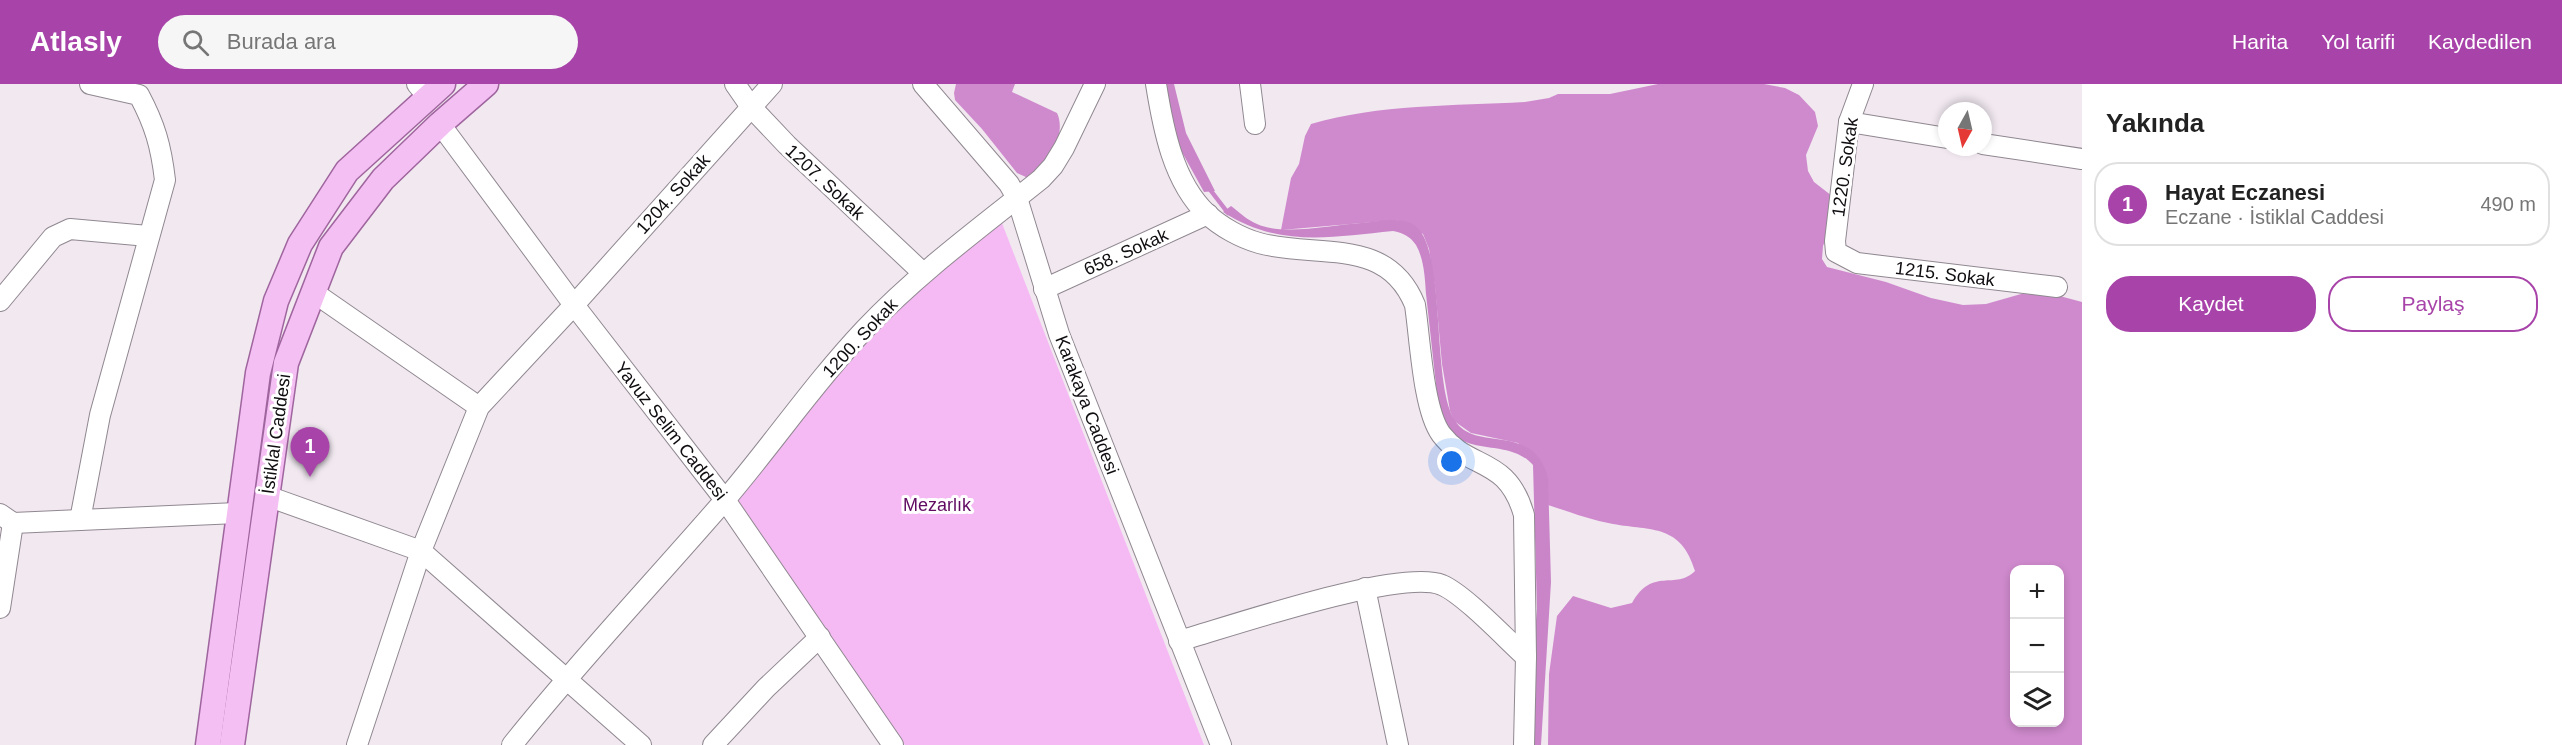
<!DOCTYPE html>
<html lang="tr">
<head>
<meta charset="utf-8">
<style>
	:root { --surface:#fff; --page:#f6f6f6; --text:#222; --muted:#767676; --line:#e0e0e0; --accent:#a844a9 }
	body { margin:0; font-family:Helvetica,sans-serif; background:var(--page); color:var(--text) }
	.controls { position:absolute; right:18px; bottom:18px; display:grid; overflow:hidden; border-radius:12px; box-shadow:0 3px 9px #0003 }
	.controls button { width:54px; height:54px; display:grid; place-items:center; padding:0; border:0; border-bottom:2px solid var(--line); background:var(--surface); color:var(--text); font:30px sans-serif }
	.compass { position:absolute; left:1938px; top:18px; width:54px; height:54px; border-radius:50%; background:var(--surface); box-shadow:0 3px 9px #0003; rotate:188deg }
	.you { position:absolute; left:1452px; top:378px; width:21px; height:21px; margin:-15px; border:4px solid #fff; border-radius:50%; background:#1a73e8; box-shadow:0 0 0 9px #1a73e833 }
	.badge { display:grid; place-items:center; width:39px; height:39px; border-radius:50%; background:var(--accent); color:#fff; font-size:20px; font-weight:700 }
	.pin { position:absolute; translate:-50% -50px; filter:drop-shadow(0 2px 3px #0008) }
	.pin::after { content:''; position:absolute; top:32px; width:21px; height:18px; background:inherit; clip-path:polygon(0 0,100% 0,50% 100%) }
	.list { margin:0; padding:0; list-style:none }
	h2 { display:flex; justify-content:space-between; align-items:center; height:78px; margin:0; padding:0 24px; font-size:26px }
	h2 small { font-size:20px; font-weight:400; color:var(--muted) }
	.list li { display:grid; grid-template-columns:39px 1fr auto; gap:18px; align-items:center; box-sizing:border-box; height:84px; margin:0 12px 12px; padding:0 12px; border:2px solid var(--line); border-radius:24px }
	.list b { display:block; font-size:22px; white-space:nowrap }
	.list p { margin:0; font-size:20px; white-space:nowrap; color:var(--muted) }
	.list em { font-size:20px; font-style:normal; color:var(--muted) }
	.actions { display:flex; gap:12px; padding:18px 24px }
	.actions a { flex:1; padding:14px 0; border:2px solid var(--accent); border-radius:24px; text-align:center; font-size:21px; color:var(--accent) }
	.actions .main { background:var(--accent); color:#fff }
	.icon { flex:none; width:33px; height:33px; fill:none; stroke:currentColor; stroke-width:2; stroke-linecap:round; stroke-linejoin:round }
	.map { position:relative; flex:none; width:2082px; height:661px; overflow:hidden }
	header { display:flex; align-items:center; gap:36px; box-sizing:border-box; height:84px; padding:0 30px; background:var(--accent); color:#fff }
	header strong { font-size:28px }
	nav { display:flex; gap:33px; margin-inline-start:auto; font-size:21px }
	.search { width:420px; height:54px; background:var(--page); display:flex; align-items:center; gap:15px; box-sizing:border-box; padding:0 21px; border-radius:33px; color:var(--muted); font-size:22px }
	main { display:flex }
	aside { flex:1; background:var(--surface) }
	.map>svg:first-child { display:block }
</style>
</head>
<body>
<header>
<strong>Atlasly</strong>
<div class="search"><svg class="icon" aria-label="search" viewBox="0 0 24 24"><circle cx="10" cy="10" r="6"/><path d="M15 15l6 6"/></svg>Burada ara</div>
<nav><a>Harita</a><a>Yol tarifi</a><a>Kaydedilen</a></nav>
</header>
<main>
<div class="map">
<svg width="2082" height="661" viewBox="0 0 2082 661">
	<rect width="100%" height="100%" fill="#f1e8f0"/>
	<polygon fill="#f5baf3" points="1000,134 1204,661 905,661 734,413 874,244"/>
	<g fill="#cf8acd" fill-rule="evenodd">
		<path d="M 956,0 L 1015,0 L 1012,8 L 1057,29 C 1064,43 1057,68 1047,79 C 1042,85 1034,90 1028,94 L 1017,89 L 982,45 L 955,16 L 954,9 Z"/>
		<path d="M 1658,0 L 1764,0 L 1785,4 L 1799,11 L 1815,28 L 1818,42 L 1806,71 L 1808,87 L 1814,98 L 1832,112 L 1828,149 L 1823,162 L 1822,175 L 1827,183 L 1886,198 L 1931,214 L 1963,221 L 1986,220 L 2021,210 L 2056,211 L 2082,218 L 2082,661 L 1548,661 L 1549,590 L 1557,532 L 1573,512 L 1611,524 L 1632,519 C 1653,482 1675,507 1695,487 C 1681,440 1652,447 1613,440 C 1590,436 1567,427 1545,420 L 1548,393 L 1518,359 L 1471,349 L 1454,337 L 1450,327 L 1442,280 L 1435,203 L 1429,165 L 1423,150 L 1397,136 L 1281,146 L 1291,94 L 1299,80 L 1305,52 L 1311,40 C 1379,20 1454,22 1525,18 L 1549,14 L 1558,10 L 1610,10 ZM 2014,486 L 2060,486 L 2060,638 L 2014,638 Z"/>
	</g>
	<g fill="#c985c8">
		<polygon points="1163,0 1174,0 1186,49 1215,107 1204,108 1178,61"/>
		<path d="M 1231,122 C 1239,128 1247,136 1257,140 C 1284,152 1330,141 1361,139 C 1377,138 1400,132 1414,141 C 1447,162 1431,296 1454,335 C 1473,370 1532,336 1548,393 L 1551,498 L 1541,661 L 1527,661 L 1527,642 L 1537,525 L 1533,381 C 1506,351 1459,378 1441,332 C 1436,320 1437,305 1435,292 C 1432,264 1429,237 1426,210 C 1425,194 1424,175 1416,161 C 1410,152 1403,149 1393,147 C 1331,153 1279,164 1223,128 Z"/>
	</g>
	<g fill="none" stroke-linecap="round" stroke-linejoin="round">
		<polyline stroke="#c985c8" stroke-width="4.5" points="1208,103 1228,129"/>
		<defs>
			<g id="minor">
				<polyline points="417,0 428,13"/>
				<polyline points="735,0 751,23 787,61 923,189"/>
				<polyline points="923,0 1009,100 1017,114 1059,250 1221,661"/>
				<path d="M 1156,0 C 1163,44 1173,98 1207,130 C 1221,143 1241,154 1259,159 C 1316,175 1387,151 1415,221 C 1420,254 1423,325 1441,350 C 1469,387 1507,371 1524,431 L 1526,573 L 1524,661"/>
				<polyline points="1250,0 1255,40"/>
				<polyline points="1863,0 1849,38 1835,157 1836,168 1857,179 2057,203"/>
				<polyline points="1849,38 1947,54"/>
				<polyline points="440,40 574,221 725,416 893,661"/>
				<polyline points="1983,60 2082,75"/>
				<polyline points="1044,205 1208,130"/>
				<polyline points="313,208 479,323"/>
				<polyline points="0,217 53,153 70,145 148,152"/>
				<polyline points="267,412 421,467 641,661"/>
				<polyline points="0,430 13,439 237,429"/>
				<path d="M 80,436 L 100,331 L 165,96 C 161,62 155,41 139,11 L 90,0"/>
				<polyline points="1365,504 1398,661"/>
				<polyline points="0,524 13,439"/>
				<path d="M 1179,557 C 1229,543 1400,484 1442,501 C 1465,511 1506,555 1526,573"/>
				<polyline points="357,661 421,467 479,323 574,221 772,0"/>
				<path d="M 512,661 C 579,577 653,499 724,417 C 772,361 814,299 865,245 C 918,189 981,143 1041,95 L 1053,82 L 1064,64 L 1095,0"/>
				<polyline points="713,661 766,604 820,553"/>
			</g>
			<g id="major">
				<polyline points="208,661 258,289 276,217 300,160 347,87 443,0"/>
				<polyline points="232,661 286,279 331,163 383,95 440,40 486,0"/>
			</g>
		</defs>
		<use href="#minor" stroke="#908890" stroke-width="22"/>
		<use href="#major" stroke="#9f659e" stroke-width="27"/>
		<use href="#minor" stroke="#fff" stroke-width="20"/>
		<use href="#major" stroke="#f4bff2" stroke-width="24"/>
	</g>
	<g text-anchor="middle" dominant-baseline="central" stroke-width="6" stroke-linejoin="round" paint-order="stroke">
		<g font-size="18" fill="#100d10" stroke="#fff">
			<text transform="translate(1845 83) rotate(-82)">1220. Sokak</text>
			<text transform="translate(825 98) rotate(43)">1207. Sokak</text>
			<text transform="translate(673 110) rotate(-48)">1204. Sokak</text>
			<text transform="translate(1126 168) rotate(-24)">658. Sokak</text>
			<text transform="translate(1945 190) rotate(7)">1215. Sokak</text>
			<text transform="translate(860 254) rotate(-47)">1200. Sokak</text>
			<text transform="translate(1087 321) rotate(69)">Karakaya Caddesi</text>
			<text transform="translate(671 347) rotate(52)">Yavuz Selim Caddesi</text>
			<text transform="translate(276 350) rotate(-82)">İstiklal Caddesi</text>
		</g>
		<g font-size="18" fill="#600a61" stroke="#fff">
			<text x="937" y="421">Mezarlık</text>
		</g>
	</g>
</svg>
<div class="controls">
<button>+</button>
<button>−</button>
<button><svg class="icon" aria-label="layers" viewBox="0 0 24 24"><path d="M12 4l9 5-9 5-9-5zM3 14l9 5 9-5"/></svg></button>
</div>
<svg class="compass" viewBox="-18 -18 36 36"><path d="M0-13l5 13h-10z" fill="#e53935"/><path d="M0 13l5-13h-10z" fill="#767676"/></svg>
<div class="you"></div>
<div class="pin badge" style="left:310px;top:393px">1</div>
</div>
<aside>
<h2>Yakında<small></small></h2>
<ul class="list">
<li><span class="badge">1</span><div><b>Hayat Eczanesi</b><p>Eczane · İstiklal Caddesi</p></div><em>490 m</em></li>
</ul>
<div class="actions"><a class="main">Kaydet</a><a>Paylaş</a></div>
</aside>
</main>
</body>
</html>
